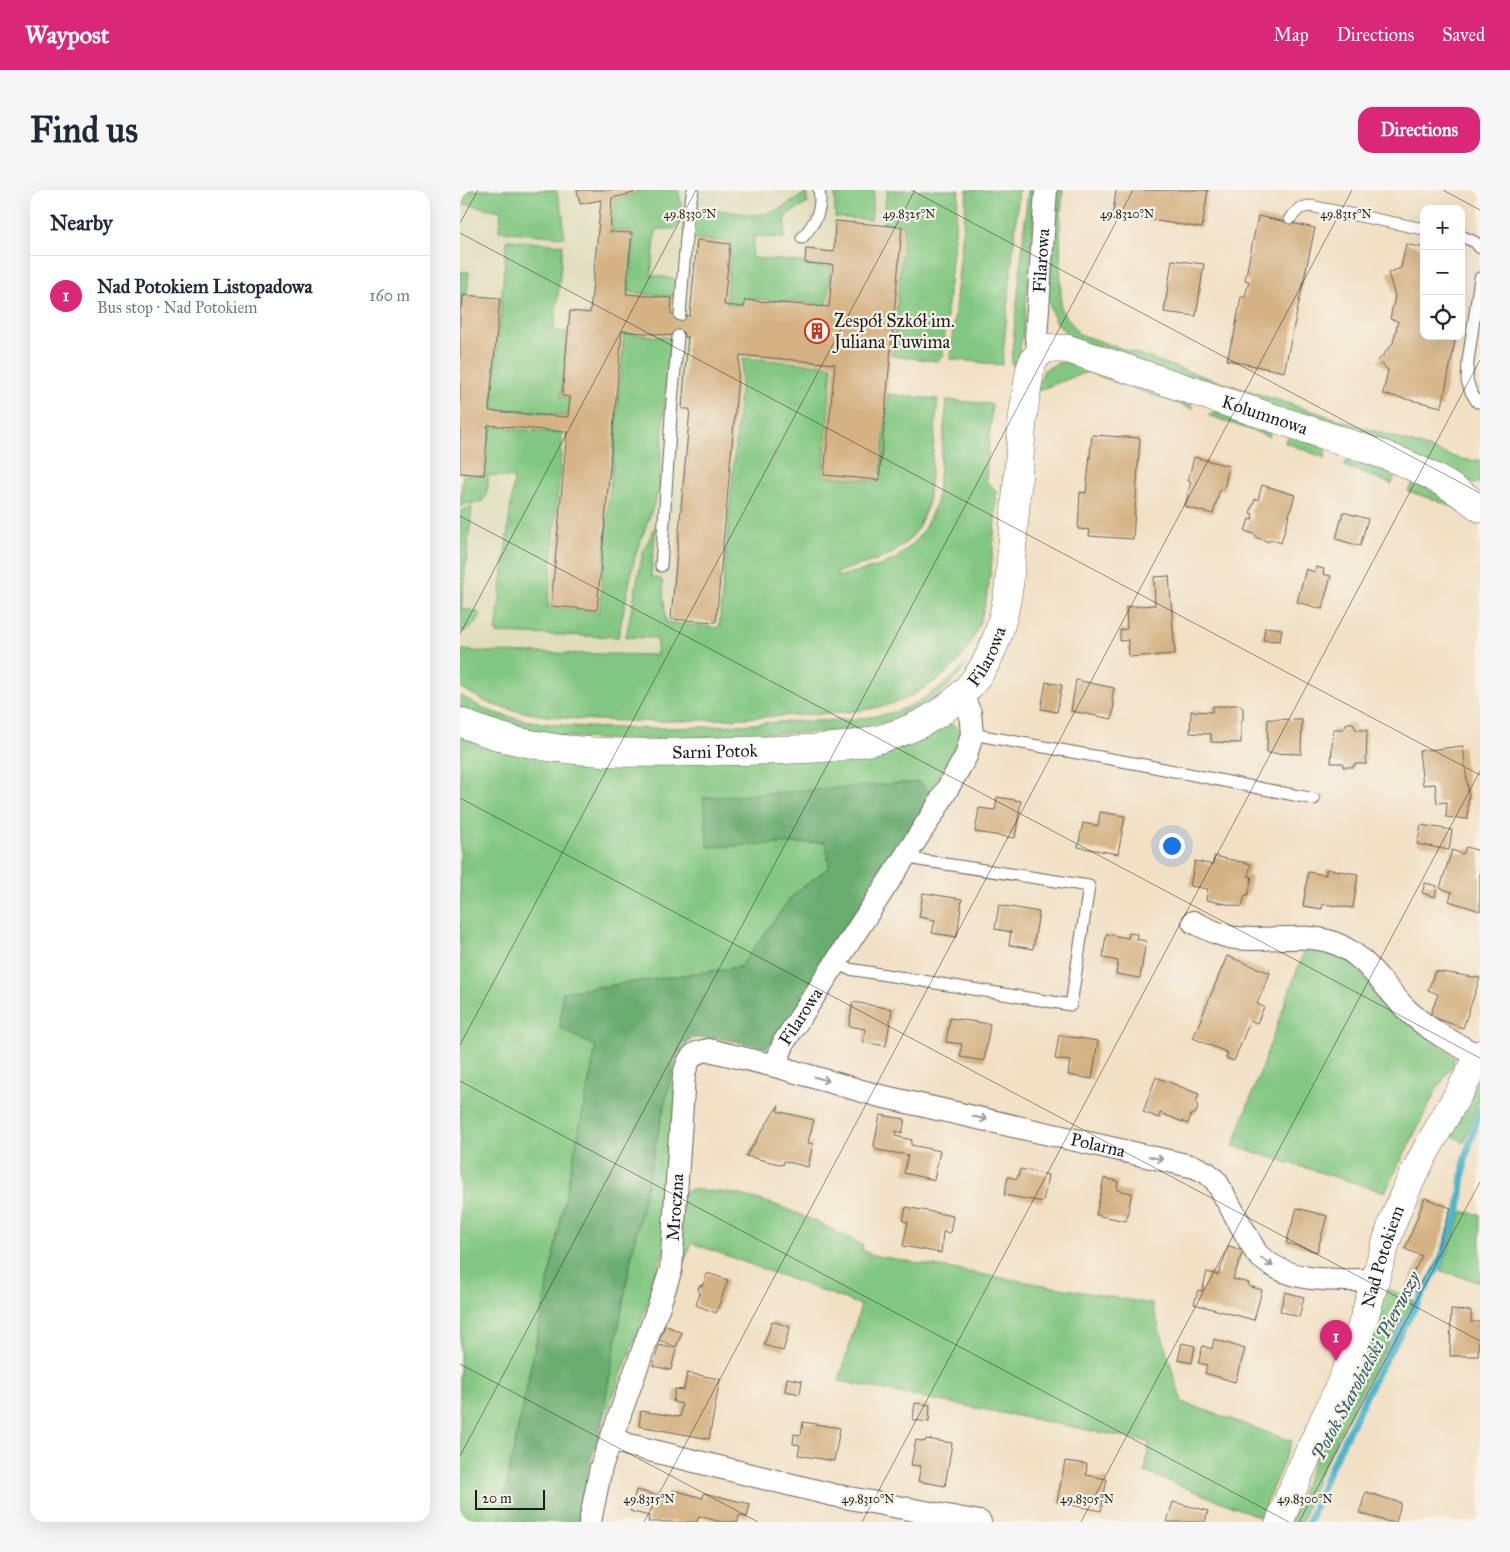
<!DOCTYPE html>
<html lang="en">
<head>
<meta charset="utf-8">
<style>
	:root { --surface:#fff; --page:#f6f6f7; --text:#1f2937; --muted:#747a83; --line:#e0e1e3; --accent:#db2777 }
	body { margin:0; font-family:"IM FELL Great Primer",serif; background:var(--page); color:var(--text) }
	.controls { position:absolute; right:15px; top:15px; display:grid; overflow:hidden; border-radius:10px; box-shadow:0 5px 20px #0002 }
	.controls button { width:45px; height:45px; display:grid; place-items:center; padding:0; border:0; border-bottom:1px solid var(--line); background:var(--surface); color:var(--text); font:25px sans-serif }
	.scale { position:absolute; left:15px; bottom:12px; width:70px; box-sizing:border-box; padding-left:5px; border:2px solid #1c1c1c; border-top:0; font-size:14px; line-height:18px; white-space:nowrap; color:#1c1c1c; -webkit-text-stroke:4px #f7f3e8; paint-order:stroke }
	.you { position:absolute; left:711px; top:655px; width:18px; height:18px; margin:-12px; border:4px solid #fff; border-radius:50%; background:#1a73e8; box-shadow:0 0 0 8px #1a73e833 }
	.badge { display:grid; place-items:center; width:32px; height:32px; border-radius:50%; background:var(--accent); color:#fff; font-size:16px; font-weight:700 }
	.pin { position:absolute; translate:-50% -41px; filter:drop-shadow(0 1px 2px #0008) }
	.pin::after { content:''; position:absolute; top:26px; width:18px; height:15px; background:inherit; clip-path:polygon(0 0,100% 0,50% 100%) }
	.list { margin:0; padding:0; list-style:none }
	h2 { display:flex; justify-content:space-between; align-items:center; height:65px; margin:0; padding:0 20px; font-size:21px }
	h2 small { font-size:16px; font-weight:400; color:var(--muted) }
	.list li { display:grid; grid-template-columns:32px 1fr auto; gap:15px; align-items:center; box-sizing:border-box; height:80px; padding:0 20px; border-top:1px solid var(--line) }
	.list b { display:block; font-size:19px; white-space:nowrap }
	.list p { margin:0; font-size:16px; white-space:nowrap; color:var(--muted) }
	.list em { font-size:16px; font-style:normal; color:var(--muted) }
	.icon { flex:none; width:28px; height:28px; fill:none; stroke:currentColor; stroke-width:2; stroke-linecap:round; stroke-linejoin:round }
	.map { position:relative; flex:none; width:1020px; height:1332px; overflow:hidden; border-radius:15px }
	header { display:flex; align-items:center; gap:30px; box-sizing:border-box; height:70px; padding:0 25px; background:var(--accent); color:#fff }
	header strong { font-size:24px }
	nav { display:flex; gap:28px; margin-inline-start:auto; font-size:18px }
	.intro { display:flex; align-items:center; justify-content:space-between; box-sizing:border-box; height:120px; padding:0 30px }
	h1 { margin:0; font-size:35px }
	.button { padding:12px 22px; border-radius:15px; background:var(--accent); color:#fff; font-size:18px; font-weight:700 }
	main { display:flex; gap:30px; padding:0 30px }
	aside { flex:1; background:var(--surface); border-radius:15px; box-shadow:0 5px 20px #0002 }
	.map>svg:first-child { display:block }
</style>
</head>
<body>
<header>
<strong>Waypost</strong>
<nav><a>Map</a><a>Directions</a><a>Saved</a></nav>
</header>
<div class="intro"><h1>Find us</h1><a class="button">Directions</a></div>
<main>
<aside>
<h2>Nearby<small></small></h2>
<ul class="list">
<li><span class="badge">1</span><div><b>Nad Potokiem Listopadowa</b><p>Bus stop · Nad Potokiem</p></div><em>160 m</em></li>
</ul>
</aside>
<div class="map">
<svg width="1020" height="1332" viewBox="0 0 1020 1332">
	<rect width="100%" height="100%" fill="#f7f3e8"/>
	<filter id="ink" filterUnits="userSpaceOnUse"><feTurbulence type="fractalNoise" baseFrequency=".02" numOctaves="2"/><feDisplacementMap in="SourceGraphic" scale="10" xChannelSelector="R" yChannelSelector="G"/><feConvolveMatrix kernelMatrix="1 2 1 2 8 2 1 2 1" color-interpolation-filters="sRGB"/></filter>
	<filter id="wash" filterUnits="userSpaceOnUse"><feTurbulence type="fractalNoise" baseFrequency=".0096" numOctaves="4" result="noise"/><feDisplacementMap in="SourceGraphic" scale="20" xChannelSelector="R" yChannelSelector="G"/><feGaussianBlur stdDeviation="1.12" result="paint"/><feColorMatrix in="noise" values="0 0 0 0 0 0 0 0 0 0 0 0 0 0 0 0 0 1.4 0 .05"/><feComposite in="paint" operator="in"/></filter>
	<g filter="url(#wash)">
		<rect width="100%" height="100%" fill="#f2e0c5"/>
		<polygon fill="#dfddbb" points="96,0 446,0 419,290 402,289 385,502 0,482 0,13 89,30 101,20"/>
		<g fill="#82c781" stroke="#4f724e">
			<polygon points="0,0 96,0 103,25 104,47 39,41 41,21 0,13"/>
			<path d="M 175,0 L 218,0 C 222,12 222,24 218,36 L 214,39 L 196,39 L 191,85 L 215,89 L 214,107 L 168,102 L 173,42 L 151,40 L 154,9 L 176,4 Z"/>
			<polygon points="375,0 414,0 411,30 375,27"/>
			<polygon points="427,0 499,0 483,166 480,169 476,171 432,166 444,35 423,33"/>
			<polygon points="507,0 559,0 542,175 490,169"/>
			<polygon points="568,0 576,0 564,136 557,176 552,175 552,163"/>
			<path d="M 596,0 L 603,0 L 600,30 L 601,119 L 619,144 L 742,186 L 962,256 C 977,261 1004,273 1020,270 L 1020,293 L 1012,293 L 615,149 C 600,140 593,130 589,113 Z"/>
			<polygon points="346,3 348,13 326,25 324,48 294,46 292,68 343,72 343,74 371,77 367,115 284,108 283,116 266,114 271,52 229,48 235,26 241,21 249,18 290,25 304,24 318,20"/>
			<polygon points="47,50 103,55 94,141 107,142 101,207 110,208 108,226 31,219"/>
			<polygon points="0,82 9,82 7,105 3,104 2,116 0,116"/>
			<path d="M 164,143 L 211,148 L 205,207 L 199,300 L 175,366 L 158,447 L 36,443 L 54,288 L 29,285 C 27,293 29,309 20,312 C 12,315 10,311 0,317 L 3,285 L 25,286 L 30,237 L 103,243 L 88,417 L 139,422 Z"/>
			<path d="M 283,168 L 372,176 L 363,286 L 420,291 L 428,204 L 478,209 L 468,315 L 458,338 L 450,349 L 433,363 L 420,369 L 377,382 L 377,387 L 420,376 L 435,369 L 454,353 L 463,341 L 476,314 L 487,210 L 532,214 L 526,291 L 537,301 C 532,356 535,436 493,477 C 477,492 449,509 428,515 C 393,524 355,524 319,526 C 257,530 196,533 134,530 C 101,528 69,525 37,516 C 24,512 12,504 0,497 L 0,460 L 27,462 L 197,465 L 197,448 L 166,447 L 183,362 L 196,335 L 191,386 L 202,390 L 206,432 L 259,438 Z"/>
			<polygon points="609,172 731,213 733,219 627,182 576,201 584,180 598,173"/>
			<polygon points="755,221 808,238 810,247 748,225"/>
			<polygon points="830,245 866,258 865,268 824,252"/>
			<polygon points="893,267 932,281 934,287 932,294 884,276 888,269"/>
			<polygon points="955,291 992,313 1004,323 997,318 948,301"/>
			<path d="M 10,317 L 12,318 L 1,419 L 17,421 L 20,425 C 17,434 10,441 0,442 L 0,322 Z"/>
			<path d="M 507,474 C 488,502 458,522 425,532 C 387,544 345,542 305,544 C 211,548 85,563 0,517 L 0,505 C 7,509 15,514 23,518 C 50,530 83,533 112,536 C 182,541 251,537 321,532 C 357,530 395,532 431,523 C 457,516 488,493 507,474 Z"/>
			<path d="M 488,534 C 492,535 497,536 499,539 C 506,550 481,595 476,607 L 248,657 L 366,652 L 369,677 L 333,705 L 280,777 L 103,802 L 100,838 L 136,857 L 39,1332 L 0,1332 L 0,547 L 52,563 L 379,569 C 406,567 432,563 458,551 C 468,546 478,539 488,534 Z"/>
			<polygon points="847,753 872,756 994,868 994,873 977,899 925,1002 773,956"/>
			<path d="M 231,848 L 223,864 L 208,1053 C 197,1073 194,1096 186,1118 C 172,1159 156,1199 140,1240 L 172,1063 L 214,872 L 222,854 Z"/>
			<polygon points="1020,885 1020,907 1004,953 987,942"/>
			<path d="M 231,999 C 247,1001 265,1002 281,1005 C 325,1015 364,1035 403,1055 L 402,1060 L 412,1065 L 692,1114 L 722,1212 L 832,1251 L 800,1327 L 685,1282 L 689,1252 L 379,1191 L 401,1115 L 232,1053 L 220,1081 L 222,1003 Z"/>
			<polygon points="1002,1022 1020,1024 1020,1092 981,1081"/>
			<polygon points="923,1096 954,1111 910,1185 857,1289 842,1332 830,1332"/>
		</g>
		<path fill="#69ac6f" stroke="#426446" d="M 459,592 L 476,607 L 318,849 L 307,858 C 290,855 235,839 222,854 C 218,858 216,867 214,872 L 172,1063 L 140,1240 L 129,1276 L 120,1332 L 39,1332 L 136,857 L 100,838 L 103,802 L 280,777 L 333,705 L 369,677 L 366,652 L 248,657 L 243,608 Z"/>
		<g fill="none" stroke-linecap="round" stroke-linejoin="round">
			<polyline stroke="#4eb6cc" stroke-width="7" points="849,1332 864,1291 915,1187 977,1079 999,1019 1005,969 1020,920"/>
		</g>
		<g id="blocks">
			<g fill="#d5b284">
				<polygon points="117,0 173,0 174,3 152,8 150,42 172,43 166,104 212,108 211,124 230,126 237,50 270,54 264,115 284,117 285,110 369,117 373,75 345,73 346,59 374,62 375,31 442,37 419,290 364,285 375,174 280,165 256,432 211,429 230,219 222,219 228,147 162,141 137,420 91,416 107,242 28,235 24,285 0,283 0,117 2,117 3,105 40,108 29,221 108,227 110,207 102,206 110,121 130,123 141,10 120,14"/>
				<polygon points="656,0 748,0 742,38 653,24"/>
				<polygon points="798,26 855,38 824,182 767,170 772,150 773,150 781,107 785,107 789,91 785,90"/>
				<polygon points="946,54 964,58 964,146 996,146 982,217 923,204 928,180 918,171 933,153 938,131 930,129 935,106 928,83 941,78"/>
				<polygon points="712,70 744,74 736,126 704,122"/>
				<polygon points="632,245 680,248 673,349 629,346 630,340 618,339 620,302 626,303"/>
				<polygon points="734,267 769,276 764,300 760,299 753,324 725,317 731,291 728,291"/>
				<polygon points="802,295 835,305 821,353 810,349 809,352 795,347 796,345 785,341 789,329 792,330 793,324 790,323 795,309 798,310"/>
				<polygon points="883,322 908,329 900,356 876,349"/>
				<polygon points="856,377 864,379 863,384 871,386 862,419 837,412 846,379 855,382"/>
				<polygon points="709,386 715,464 669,467 668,450 660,451 660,440 667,439 666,417 695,415 694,387"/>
				<polygon points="805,437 822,439 820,451 803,450"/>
				<polygon points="616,490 654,498 652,510 654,514 652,529 611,521"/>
				<polygon points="586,492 602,495 597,522 581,519"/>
				<polygon points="771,515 780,515 783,519 783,530 781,532 781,553 751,552 751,544 730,543 731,521 752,522 753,516 771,516"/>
				<polygon points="808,529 842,530 841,564 807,563"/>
				<polygon points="887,533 893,533 896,540 907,540 906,574 894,574 894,577 883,577 883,573 871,573 873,539 883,539"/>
				<polygon points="1003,556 1009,609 1008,609 1008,629 986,627 987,612 977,613 975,594 963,595 959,561"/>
				<polygon points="537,607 561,611 555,648 515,642 519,618 535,620"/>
				<polygon points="640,622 665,626 658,664 618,657 623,633 638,636"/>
				<polygon points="961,635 992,640 989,660 957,654"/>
				<polygon points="1006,657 1020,661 1020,721 989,711 992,702 980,698 992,660 1003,664"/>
				<polygon points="754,666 791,674 788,686 792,687 788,705 785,705 782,717 746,710 748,699 730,696 735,671 753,675"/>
				<polygon points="866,679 898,684 893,718 863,714 862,719 843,716 848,682 866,685"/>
				<polygon points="965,693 977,696 975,707 962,703"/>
				<polygon points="463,703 502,709 497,747 472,743 475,730 459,727"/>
				<polygon points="539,715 579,722 573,759 549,755 551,742 535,739"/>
				<polygon points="669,743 677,744 676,749 686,751 680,788 656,784 658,771 643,768 646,744 668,748"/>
				<polygon points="767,766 810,783 797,814 804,817 797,833 790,831 774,871 766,868 768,863 733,848"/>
				<polygon points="975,781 1020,788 1003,838 970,826 978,804 968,800"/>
				<polygon points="393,812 432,819 426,856 403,852 405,839 389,836"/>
				<polygon points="490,828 530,834 524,871 500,867 502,854 486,852"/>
				<polygon points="599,845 638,851 632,889 608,885 610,871 595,869"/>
				<polygon points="696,887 739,904 736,912 738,917 736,923 731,925 728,934 700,923 699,928 683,922"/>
				<polygon points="318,916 319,916 317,921 354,930 348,953 353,954 348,977 324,971 323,975 286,966"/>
				<polygon points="420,925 445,929 442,943 436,941 435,946 452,950 451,955 480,961 474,990 444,983 448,965 417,960 414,955"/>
				<polygon points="560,979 588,985 583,1012 544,1005 548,987 557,989"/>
				<polygon points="644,988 658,991 657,1000 672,1003 666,1031 636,1025"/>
				<polygon points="965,1008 991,1018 974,1068 956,1101 946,1096 962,1066 945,1059"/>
				<polygon points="446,1017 493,1026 490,1043 483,1042 481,1063 443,1056 448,1032 443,1031"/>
				<polygon points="837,1018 867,1026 857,1062 826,1053"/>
				<polygon points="769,1056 783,1061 773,1089 789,1093 788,1096 802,1100 794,1130 734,1114 738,1100 742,1101 747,1082 758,1085"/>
				<polygon points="247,1083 268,1090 256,1123 236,1115 240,1103 238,1099 239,1096 243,1095"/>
				<polygon points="825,1102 844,1107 839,1127 820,1121"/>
				<polygon points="991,1120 1011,1121 1011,1132 1020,1132 1018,1166 990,1166"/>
				<polygon points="312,1131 330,1137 323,1161 304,1155"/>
				<polygon points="205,1135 222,1143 216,1157 199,1150"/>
				<polygon points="754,1149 785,1159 775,1192 745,1183 747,1175 738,1173 743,1156 752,1159"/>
				<polygon points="722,1153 735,1156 732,1173 718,1170"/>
				<polygon points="199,1155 216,1159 211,1180 193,1176"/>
				<polygon points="227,1183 260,1189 249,1249 179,1236 181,1221 220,1227 222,1214 213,1212 215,1199 224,1200"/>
				<polygon points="327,1188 342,1191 340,1204 325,1201"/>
				<polygon points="455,1213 470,1215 469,1232 453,1230"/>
				<polygon points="343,1232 380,1238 374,1271 338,1265 340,1255 333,1254 334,1244 341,1245"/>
				<polygon points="466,1249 492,1253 485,1296 458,1291 461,1276 451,1275 456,1250 465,1252"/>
				<polygon points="605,1271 627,1274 626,1285 647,1289 641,1321 597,1312"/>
				<polygon points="176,1300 208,1308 208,1305 211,1306 213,1300 243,1308 244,1303 290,1314 287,1327 279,1325 278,1332 261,1332 239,1326 237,1332 188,1332 189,1326 170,1321"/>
				<polygon points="906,1302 941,1313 936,1332 929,1332 899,1323"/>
				<polygon points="713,1312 748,1321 745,1332 707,1332"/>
			</g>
		</g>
	</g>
	<g filter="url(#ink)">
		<use href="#blocks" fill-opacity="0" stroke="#676157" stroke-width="1"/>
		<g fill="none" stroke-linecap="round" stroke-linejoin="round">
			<defs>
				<g id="service">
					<polyline points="830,28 840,18 850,16 964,39"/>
					<polyline points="1001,46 1015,52 1020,58"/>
					<path d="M 342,48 C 355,33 363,20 359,0"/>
					<polyline points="1020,88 1008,171 1007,191 1011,202 1017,212 1020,212"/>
					<polyline points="220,125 228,22 233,0"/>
					<polyline points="201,376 212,211 218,146"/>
					<polyline points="512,544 684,575 854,609"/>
					<polyline points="376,773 389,779 611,815 629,696 459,670 446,664"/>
				</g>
				<g id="minor">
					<path id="s1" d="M 580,162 L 576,148 L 586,0"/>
					<path d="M 733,732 C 746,738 762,747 776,748 C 806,752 846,742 874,753 C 905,764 924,797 946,819 C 968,840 993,853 1019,866"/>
					<path id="s2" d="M 315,876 L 324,852 L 474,622 L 506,566 L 512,544 L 510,523 L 502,505"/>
					<polyline points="151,1248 169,1255 373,1305 520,1332"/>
					<path id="s3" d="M 130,1332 L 141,1277 L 202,1107 L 211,1079 L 224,885 C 228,869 231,862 249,860 L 315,876 L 416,905 L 735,977 L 747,983 L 756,991 L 797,1064 C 828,1094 874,1090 915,1090"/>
				</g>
				<g id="tertiary">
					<path id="s4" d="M 0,532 C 83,570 183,563 273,561 C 338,559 411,563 469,529 C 522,499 541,453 549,395 L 563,225 L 570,180 L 573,171 L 580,162 L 588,158 L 608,159 L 927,266 C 961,279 992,295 1020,318"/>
					<path id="s5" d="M 820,1332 C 838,1278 867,1229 888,1176 C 908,1126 917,1072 937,1021 C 959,966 993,917 1020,864"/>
				</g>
			</defs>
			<use href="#service" stroke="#676157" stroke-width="13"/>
			<use href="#minor" stroke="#676157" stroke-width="24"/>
			<use href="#tertiary" stroke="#676157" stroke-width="29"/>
			<use href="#service" stroke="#fff" stroke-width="11"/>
			<use href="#minor" stroke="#fff" stroke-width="22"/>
			<use href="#tertiary" stroke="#fff" stroke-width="28"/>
		</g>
		<defs><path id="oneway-shaft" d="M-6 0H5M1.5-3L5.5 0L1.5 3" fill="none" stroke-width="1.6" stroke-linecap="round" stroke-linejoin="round" transform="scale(1.25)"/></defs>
		<g stroke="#999">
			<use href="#oneway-shaft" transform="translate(362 889) rotate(16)"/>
			<use href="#oneway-shaft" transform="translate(520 928) rotate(13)"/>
			<use href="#oneway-shaft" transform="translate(696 968) rotate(13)"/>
			<use href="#oneway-shaft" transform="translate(807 1072) rotate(37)"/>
		</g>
	</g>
	<path fill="none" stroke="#1c1c1c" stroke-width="1" stroke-opacity="0.45" d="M 451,0 L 1020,303M 983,0 L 1020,20M 0,33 L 18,0M 0,43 L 1020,585M 0,326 L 1020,868M 0,444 L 236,0M 0,608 L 1020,1151M 0,855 L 455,0M 0,891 L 829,1332M 0,1174 L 298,1332M 0,1266 L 673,0M 184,1332 L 892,0M 402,1332 L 1020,170M 621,1332 L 1020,581M 839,1332 L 1020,992"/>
	<defs>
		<symbol id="building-ring" viewBox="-11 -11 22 22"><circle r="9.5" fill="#f7f3e8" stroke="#c8321e" stroke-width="1.5"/><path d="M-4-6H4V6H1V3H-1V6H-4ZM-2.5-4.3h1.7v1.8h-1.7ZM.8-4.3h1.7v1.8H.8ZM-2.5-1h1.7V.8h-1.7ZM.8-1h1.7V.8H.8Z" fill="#c8321e"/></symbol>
	</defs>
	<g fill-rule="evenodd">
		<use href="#building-ring" x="343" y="127" width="28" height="28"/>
	</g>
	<g text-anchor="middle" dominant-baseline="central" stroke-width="4.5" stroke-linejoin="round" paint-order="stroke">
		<g font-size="18" fill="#1c1c1c" stroke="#f7f3e8">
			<text stroke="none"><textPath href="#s1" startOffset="92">Filarowa</textPath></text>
			<text stroke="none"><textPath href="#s4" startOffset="1114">Kolumnowa</textPath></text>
			<text stroke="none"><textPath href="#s4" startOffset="565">Filarowa</textPath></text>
			<text stroke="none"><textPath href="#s4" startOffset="259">Sarni Potok</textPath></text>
			<text stroke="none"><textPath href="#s2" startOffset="56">Filarowa</textPath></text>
			<text stroke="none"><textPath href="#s3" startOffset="900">Polarna</textPath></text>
			<text stroke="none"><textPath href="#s3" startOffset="328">Mroczna</textPath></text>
			<text stroke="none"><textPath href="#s5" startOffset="285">Nad Potokiem</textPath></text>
		</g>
		<g font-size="18" fill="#1c1c1c" stroke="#f7f3e8" text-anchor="start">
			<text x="374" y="131">Zespół Szkół im.<tspan x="374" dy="21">Juliana Tuwima</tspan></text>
		</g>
		<g font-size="19" font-style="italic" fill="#305a62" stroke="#f7f3e8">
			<text transform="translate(906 1176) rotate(-62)">Potok Starobielski Pierwszy</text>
		</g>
	</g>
	<g font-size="12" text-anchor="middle" fill="#1c1c1c" stroke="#f7f3e8" stroke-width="4.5" stroke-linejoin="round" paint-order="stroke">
		<text x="230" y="28">49.8330°N</text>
		<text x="449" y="28">49.8325°N</text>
		<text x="667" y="28">49.8320°N</text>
		<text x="886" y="28">49.8315°N</text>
		<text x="189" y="1313">49.8315°N</text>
		<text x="408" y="1313">49.8310°N</text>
		<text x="627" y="1313">49.8305°N</text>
		<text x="845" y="1313">49.8300°N</text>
	</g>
</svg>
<div class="controls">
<button>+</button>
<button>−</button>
<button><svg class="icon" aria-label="locate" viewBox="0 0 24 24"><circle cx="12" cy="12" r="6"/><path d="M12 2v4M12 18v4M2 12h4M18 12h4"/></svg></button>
</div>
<div class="scale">20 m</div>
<div class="you"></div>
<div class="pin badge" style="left:876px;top:1171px">1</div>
</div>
</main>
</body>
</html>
